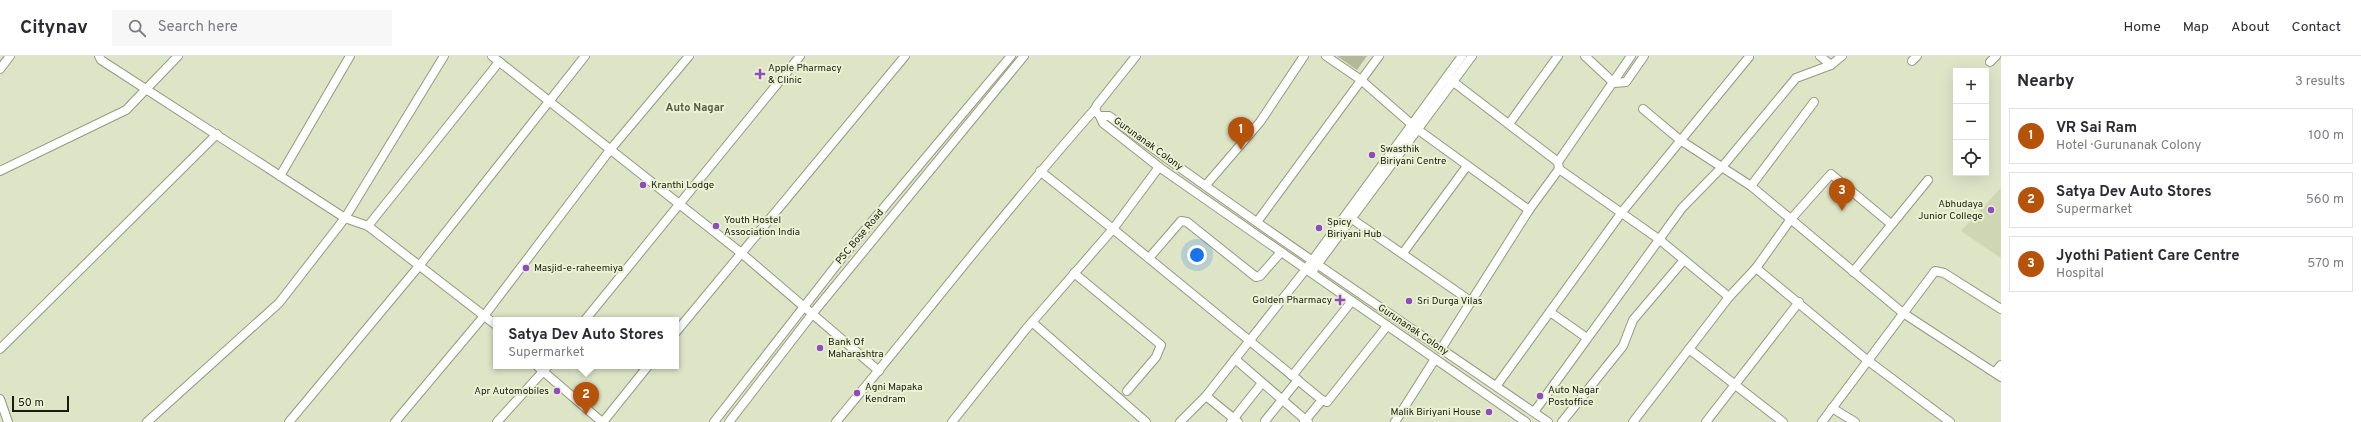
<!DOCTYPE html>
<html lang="en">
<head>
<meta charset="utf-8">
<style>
	:root { --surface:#fff; --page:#f7f7f7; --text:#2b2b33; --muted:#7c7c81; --line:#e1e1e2; --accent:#b45309 }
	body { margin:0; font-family:Overpass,sans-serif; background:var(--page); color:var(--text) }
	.controls { position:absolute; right:12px; top:12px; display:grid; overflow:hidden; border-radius:0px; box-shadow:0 4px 16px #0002 }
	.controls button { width:36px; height:36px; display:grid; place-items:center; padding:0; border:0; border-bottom:1px solid var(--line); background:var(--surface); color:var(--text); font:20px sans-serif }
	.scale { position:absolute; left:12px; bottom:10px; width:57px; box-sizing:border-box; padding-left:4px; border:2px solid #191b11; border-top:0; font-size:11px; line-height:14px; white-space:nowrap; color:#191b11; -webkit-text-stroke:3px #ebf2d4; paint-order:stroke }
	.you { position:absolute; left:1197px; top:199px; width:14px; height:14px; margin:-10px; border:3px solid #fff; border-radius:50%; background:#1a73e8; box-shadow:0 0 0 6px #1a73e833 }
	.badge { display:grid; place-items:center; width:26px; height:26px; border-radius:50%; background:var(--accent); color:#fff; font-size:13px; font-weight:700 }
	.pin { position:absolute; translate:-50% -33px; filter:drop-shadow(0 1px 2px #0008) }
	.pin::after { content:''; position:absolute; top:21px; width:14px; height:12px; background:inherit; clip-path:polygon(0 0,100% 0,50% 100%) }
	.popup { position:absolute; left:493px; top:261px; width:186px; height:52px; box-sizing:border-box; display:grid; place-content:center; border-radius:0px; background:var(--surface); filter:drop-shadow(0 1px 3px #0005); font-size:13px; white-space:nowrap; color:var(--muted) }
	.popup b { font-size:15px; color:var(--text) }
	.popup::after { content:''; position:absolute; left:50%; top:100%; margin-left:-8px; border:8px solid transparent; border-top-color:var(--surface) }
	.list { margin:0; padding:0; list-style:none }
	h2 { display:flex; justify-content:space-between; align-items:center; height:52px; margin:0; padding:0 16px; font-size:17px }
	h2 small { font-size:13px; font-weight:400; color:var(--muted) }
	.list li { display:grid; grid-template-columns:26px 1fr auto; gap:12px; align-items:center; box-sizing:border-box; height:56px; margin:0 8px 8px; padding:0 8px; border:1px solid var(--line); border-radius:0px }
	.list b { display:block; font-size:15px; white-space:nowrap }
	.list p { margin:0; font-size:13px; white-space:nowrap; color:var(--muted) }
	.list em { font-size:13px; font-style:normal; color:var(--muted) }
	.icon { flex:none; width:22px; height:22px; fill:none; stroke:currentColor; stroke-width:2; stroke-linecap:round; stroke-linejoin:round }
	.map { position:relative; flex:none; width:2001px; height:366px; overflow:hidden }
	header { display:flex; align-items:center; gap:24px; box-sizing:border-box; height:56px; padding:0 20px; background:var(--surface); border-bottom:1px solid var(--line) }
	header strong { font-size:19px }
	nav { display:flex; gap:22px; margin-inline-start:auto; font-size:14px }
	.search { width:280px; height:36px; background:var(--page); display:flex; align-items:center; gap:10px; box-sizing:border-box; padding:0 14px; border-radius:0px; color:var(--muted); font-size:15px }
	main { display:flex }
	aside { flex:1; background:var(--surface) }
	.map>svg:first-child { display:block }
</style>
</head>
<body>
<header>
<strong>Citynav</strong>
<div class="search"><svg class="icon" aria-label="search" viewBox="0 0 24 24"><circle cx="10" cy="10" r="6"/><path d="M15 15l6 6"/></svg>Search here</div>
<nav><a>Home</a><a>Map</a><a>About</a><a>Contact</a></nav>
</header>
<main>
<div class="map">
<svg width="2001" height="366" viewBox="0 0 2001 366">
	<rect width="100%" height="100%" fill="#dee5c7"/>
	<polygon fill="#ced6b3" points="2001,132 2001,202 1961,175"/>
	<polygon fill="#b2b99a" points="1337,0 1367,0 1357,14"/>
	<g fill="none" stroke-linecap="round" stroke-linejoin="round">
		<defs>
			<g id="minor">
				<polyline points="99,0 101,4 345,162 368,170 496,269"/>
				<polyline points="492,0 740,196 879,315"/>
				<polyline points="1326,0 1361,24 1417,73 1529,154"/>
				<polyline points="1585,0 1614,27 1626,26 1644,0"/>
				<polyline points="1820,0 1831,9"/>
				<polyline points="1912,5 1917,0"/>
				<polyline points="1990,6 1996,0"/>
				<polyline points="0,13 10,0"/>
				<polyline points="1447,21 1558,106 1559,113 1660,184 1729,241"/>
				<polyline points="1643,53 1680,84 1751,130 1903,257 2001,321"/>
				<polyline points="1097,57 1095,53 1097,49 1136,0"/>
				<path d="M 1100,60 L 1109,60 C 1252,166 1401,265 1548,366"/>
				<polyline points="1100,60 1103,67 1159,111 1526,366"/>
				<polyline points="1509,68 1558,0"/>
				<polyline points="1558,106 1631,0"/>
				<polyline points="0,115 126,54 178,0"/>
				<polyline points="1040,115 1113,173 1322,344"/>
				<polyline points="280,120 350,0"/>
				<polyline points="1206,129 1260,66 1304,0"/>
				<polyline points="1751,130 1814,46"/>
				<polyline points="1352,163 1472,246"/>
				<polyline points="1257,166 1379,0"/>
				<polyline points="368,170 499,6"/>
				<polyline points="1403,197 1467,110"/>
				<polyline points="1149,202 1181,165 1187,166 1256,221 1260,220 1281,196"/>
				<polyline points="1756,212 1867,304 1950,366"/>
				<polyline points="1314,213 1472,0"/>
				<polyline points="1853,216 1928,124"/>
				<polyline points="1074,217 1161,289 1156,301 1127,335"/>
				<polyline points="1550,256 1587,282"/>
				<polyline points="585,264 800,0"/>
				<polyline points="1032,266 1146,366"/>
				<polyline points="676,276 905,0"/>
				<polyline points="0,293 217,78"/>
				<polyline points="1441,293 1529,154 1559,113"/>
				<polyline points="1689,293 1783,366"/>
				<polyline points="1235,303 1308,366"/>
				<polyline points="537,310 602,366"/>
				<polyline points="1995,316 2001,309"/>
				<polyline points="1292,320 1352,245"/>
				<polyline points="1497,329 1622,156 1749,1"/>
				<polyline points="1206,340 1238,366"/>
				<polyline points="0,343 8,366"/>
				<polyline points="1832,352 1855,366"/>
				<polyline points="1534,356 1682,152 1722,111 1796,22 1831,9 1842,0"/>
				<polyline points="1265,365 1298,324"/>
				<polyline points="147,366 279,247 345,162 444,0"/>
				<polyline points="289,366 419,210 585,0"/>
				<polyline points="395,366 484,260 610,94 689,0"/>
				<polyline points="497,366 548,310"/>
				<polyline points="603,366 648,310"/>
				<polyline points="714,366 849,193 1011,0"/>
				<polyline points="729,366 813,257 1024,0"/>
				<path d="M 836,366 C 923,262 1005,154 1095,53"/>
				<polyline points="952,366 1026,273 1113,173 1159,111"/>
				<polyline points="1180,366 1206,340 1306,213 1462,0"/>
				<polyline points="1231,366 1262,327"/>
				<polyline points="1304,366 1322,344 1327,346 1387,270"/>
				<polyline points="1395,366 1435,303"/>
				<polyline points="1562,366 1623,290 1633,264 1684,204"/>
				<polyline points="1633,366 1729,241 1756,212 1791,163 1831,118 1891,168"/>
				<polyline points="1706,366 1799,246"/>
				<polyline points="1822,366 1935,215 1944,217 2001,253"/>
			</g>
		</defs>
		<use href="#minor" stroke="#939a7e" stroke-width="10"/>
		<use href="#minor" stroke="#fff" stroke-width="8"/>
	</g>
	<g fill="#904bbf" stroke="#ebf2d4" stroke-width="1.5">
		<path d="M758 12h4v4h4v4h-4v4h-4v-4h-4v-4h4z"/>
		<circle cx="1372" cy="99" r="4"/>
		<circle cx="643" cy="129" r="4"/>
		<circle cx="1991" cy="154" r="4"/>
		<circle cx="716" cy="170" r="4"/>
		<circle cx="1319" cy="172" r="4"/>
		<circle cx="526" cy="212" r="4"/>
		<path d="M1338 238h4v4h4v4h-4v4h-4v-4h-4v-4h4z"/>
		<circle cx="1409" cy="245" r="4"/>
		<circle cx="820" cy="292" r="4"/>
		<circle cx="557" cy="335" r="4"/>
		<circle cx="857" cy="337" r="4"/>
		<circle cx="1540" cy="340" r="4"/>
		<circle cx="1489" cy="356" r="4"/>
	</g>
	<g text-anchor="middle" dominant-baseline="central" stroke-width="4" stroke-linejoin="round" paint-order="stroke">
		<g font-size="10" fill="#191b11" stroke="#ebf2d4" text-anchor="start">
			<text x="768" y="12">Apple Pharmacy<tspan x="768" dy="12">&amp; Clinic</tspan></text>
			<text x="1380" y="93">Swasthik<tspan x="1380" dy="12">Biriyani Centre</tspan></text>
			<text x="651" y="129">Kranthi Lodge</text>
			<text x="1983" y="148" text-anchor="end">Abhudaya<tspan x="1983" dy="12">Junior College</tspan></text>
			<text x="724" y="164">Youth Hostel<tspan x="724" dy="12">Association India</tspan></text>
			<text x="1327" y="166">Spicy<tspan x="1327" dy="12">Biriyani Hub</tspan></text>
			<text x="534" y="212">Masjid-e-raheemiya</text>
			<text x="1332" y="244" text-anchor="end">Golden Pharmacy</text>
			<text x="1417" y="245">Sri Durga Vilas</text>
			<text x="828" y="286">Bank Of<tspan x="828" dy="12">Maharashtra</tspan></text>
			<text x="865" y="331">Agni Mapaka<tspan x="865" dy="12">Kendram</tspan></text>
			<text x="1548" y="334">Auto Nagar<tspan x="1548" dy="12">Postoffice</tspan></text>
			<text x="549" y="335" text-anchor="end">Apr Automobiles</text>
			<text x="1481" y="356" text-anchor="end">Malik Biriyani House</text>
		</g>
		<g font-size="10" fill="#191b11" stroke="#ebf2d4">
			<text transform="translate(1148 88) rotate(36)">Gurunanak Colony</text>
			<text transform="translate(860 181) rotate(-50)">PSC Bose Road</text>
			<text transform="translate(1413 274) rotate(34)">Gurunanak Colony</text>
		</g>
		<g font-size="11" font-weight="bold" fill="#555b42" stroke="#ebf2d4">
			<text x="695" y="52">Auto Nagar</text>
		</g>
	</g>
</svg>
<div class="controls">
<button>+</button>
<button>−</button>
<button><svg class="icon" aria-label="locate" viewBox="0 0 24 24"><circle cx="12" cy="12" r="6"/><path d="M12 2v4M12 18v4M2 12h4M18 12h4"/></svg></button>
</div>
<div class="scale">50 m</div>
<div class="you"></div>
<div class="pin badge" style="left:1241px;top:94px">1</div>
<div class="pin badge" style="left:586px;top:359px">2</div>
<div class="popup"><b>Satya Dev Auto Stores</b>Supermarket</div>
<div class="pin badge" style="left:1842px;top:155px">3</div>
</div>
<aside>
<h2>Nearby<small>3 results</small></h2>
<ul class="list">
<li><span class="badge">1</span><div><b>VR Sai Ram</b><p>Hotel · Gurunanak Colony</p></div><em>100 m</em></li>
<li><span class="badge">2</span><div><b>Satya Dev Auto Stores</b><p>Supermarket</p></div><em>560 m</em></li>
<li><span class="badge">3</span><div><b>Jyothi Patient Care Centre</b><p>Hospital</p></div><em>570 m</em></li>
</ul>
</aside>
</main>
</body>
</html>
